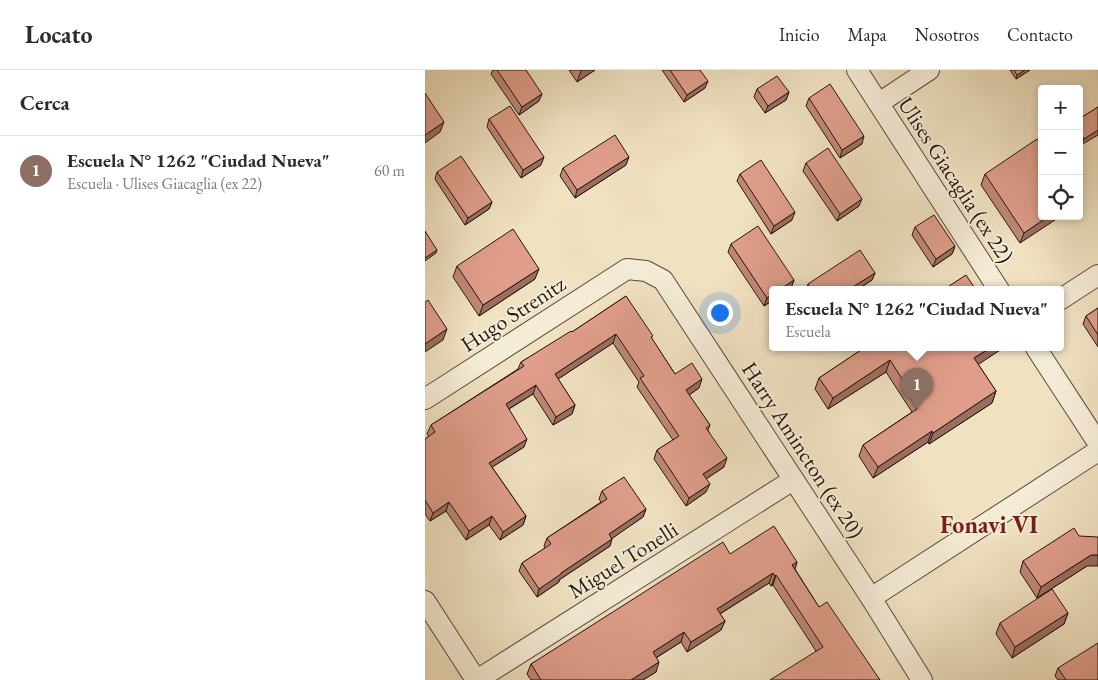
<!DOCTYPE html>
<html lang="es">
<head>
<meta charset="utf-8">
<style>
	:root { --surface:#fff; --page:#f2f2f3; --text:#2b2b33; --muted:#7c7c81; --line:#e1e1e2; --accent:#b45309 }
	body { margin:0; font-family:"EB Garamond",serif; background:var(--page); color:var(--text) }
	.controls { position:absolute; right:15px; top:15px; display:grid; overflow:hidden; border-radius:5px; box-shadow:0 2px 8px #0003 }
	.controls button { width:45px; height:45px; display:grid; place-items:center; padding:0; border:0; border-bottom:1px solid var(--line); background:var(--surface); color:var(--text); font:25px sans-serif }
	.you { position:absolute; left:294px; top:242px; width:18px; height:18px; margin:-12px; border:4px solid #fff; border-radius:50%; background:#1a73e8; box-shadow:0 0 0 8px #1a73e833 }
	.badge { display:grid; place-items:center; width:32px; height:32px; border-radius:50%; background:var(--accent); color:#fff; font-size:16px; font-weight:700 }
	.pin { position:absolute; translate:-50% -41px; filter:drop-shadow(0 1px 2px #0008) }
	.pin::after { content:''; position:absolute; top:26px; width:18px; height:15px; background:inherit; clip-path:polygon(0 0,100% 0,50% 100%) }
	.popup { position:absolute; left:344px; top:216px; width:295px; height:65px; box-sizing:border-box; display:grid; place-content:center; border-radius:5px; background:var(--surface); filter:drop-shadow(0 1px 4px #0005); font-size:16px; white-space:nowrap; color:var(--muted) }
	.popup b { font-size:19px; color:var(--text) }
	.popup::after { content:''; position:absolute; left:50%; top:100%; margin-left:-10px; border:10px solid transparent; border-top-color:var(--surface) }
	.list { margin:0; padding:0; list-style:none }
	h2 { display:flex; justify-content:space-between; align-items:center; height:65px; margin:0; padding:0 20px; font-size:21px }
	h2 small { font-size:16px; font-weight:400; color:var(--muted) }
	.list li { display:grid; grid-template-columns:32px 1fr auto; gap:15px; align-items:center; box-sizing:border-box; height:70px; padding:0 20px; border-top:1px solid var(--line) }
	.list b { display:block; font-size:19px; white-space:nowrap }
	.list p { margin:0; font-size:16px; white-space:nowrap; color:var(--muted) }
	.list em { font-size:16px; font-style:normal; color:var(--muted) }
	.icon { flex:none; width:28px; height:28px; fill:none; stroke:currentColor; stroke-width:2; stroke-linecap:round; stroke-linejoin:round }
	.map { position:relative; flex:none; width:673px; height:610px; overflow:hidden }
	header { display:flex; align-items:center; gap:30px; box-sizing:border-box; height:70px; padding:0 25px; background:var(--surface); border-bottom:1px solid var(--line) }
	header strong { font-size:24px }
	nav { display:flex; gap:28px; margin-inline-start:auto; font-size:18px }
	main { display:flex }
	aside { flex:1; background:var(--surface) }
	.map>svg:first-child { display:block }
</style>
</head>
<body>
<header>
<strong>Locato</strong>
<nav><a>Inicio</a><a>Mapa</a><a>Nosotros</a><a>Contacto</a></nav>
</header>
<main>
<aside>
<h2>Cerca<small></small></h2>
<ul class="list">
<li><span class="badge" style="background:#8d6e63">1</span><div><b>Escuela N° 1262 &quot;Ciudad Nueva&quot;</b><p>Escuela · Ulises Giacaglia (ex 22)</p></div><em>60 m</em></li>
</ul>
</aside>
<div class="map">
<svg width="673" height="610" viewBox="0 0 673 610">
	<rect width="100%" height="100%" fill="#f0e1c1"/>
	<filter id="stains"><feTurbulence type="fractalNoise" baseFrequency=".004" numOctaves="4"/><feColorMatrix values="0 0 0 0 .2 0 0 0 0 .09 0 0 0 0 .02 0 0 0 .5 -.17"/></filter>
	<radialGradient id="worn" r=".72"><stop offset=".6" stop-color="#630" stop-opacity="0"/><stop offset="1" stop-color="#630" stop-opacity=".3"/></radialGradient>
	<g fill="none" stroke-linecap="round" stroke-linejoin="round">
		<defs>
			<g id="street">
				<polyline points="432,0 574,220"/>
				<polyline points="454,33 504,0"/>
				<polyline points="636,229 673,205"/>
				<polyline points="611,278 673,373"/>
				<polyline points="0,329 202,199 221,201 238,210 446,528 497,610"/>
				<polyline points="446,528 673,381"/>
				<polyline points="0,531 51,610"/>
				<polyline points="52,610 368,410"/>
			</g>
		</defs>
		<use href="#street" stroke="#564a3c" stroke-width="22"/>
		<use href="#street" stroke="#f5ecd7" stroke-width="20"/>
	</g>
	<g fill="#c08777" stroke="#231710">
		<polygon points="68,0 101,0 114,31 94,45 66,4"/>
		<polygon points="144,0 170,0 152,12"/>
		<polygon points="237,0 275,0 280,18 259,32"/>
		<polygon points="585,0 605,0 591,9"/>
		<polygon points="332,19 364,22 361,30 340,43 329,27"/>
		<polygon points="384,28 437,74 415,88 381,36"/>
		<polygon points="673,37 656,75 654,72 654,49"/>
		<polygon points="64,49 116,95 96,108 62,57"/>
		<polygon points="381,93 434,136 412,151 378,101"/>
		<polygon points="201,95 150,128 135,106 138,98"/>
		<polygon points="12,102 67,132 64,139 40,155 10,109"/>
		<polygon points="315,104 367,150 346,164 312,111"/>
		<polygon points="560,104 617,146 595,173 556,115"/>
		<polygon points="490,157 530,176 527,184 508,197 487,165"/>
		<polygon points="306,174 369,210 366,218 339,236 303,182"/>
		<polygon points="32,196 110,209 54,246 28,207"/>
		<polygon points="450,203 447,210 432,220 381,220 383,214"/>
		<polygon points="201,226 227,269 250,304 274,318 264,325 285,355 283,360 299,397 281,409 281,422 261,436 229,389 232,380 248,370 212,317 214,312 188,273 133,309 150,335 147,344 128,355 108,324 84,339 99,377 67,397 101,446 98,455 75,470 64,455 41,470 21,441 5,451 0,444 0,369 4,366 2,364 6,355 93,299 96,292 147,262"/>
		<polygon points="673,238 673,277 658,254 661,246"/>
		<polygon points="439,278 578,278 553,294 571,321 567,333 504,374 503,372 448,408 434,386 438,375 487,342 461,302 403,339 390,319 394,308"/>
		<polygon points="177,421 221,439 218,447 187,468 185,476 134,510 134,512 112,527 94,501 97,493 120,478 119,476 122,468 176,432 174,429"/>
		<polygon points="305,484 372,492 370,499 394,537 455,610 391,581 348,515 346,516 344,513 295,544 300,551 296,560 262,582 256,572 231,588 231,602 218,610 106,610 102,604 106,594"/>
		<polygon points="598,491 662,496 612,528 595,502"/>
		<polygon points="643,543 639,554 587,588 571,564 575,553"/>
		<polygon points="633,598 673,610 633,610 630,606"/>
	</g>
	<g fill="#9c6e61" stroke="#231710">
		<polygon points="157,0 170,0 152,12 156,1"/>
		<polygon points="600,0 605,0 591,9 592,5"/>
		<polygon points="283,11 280,18 259,32 262,25"/>
		<polygon points="364,22 361,30 340,43 343,36"/>
		<polygon points="117,24 114,31 94,45 97,37"/>
		<polygon points="19,52 15,62 0,73 0,65"/>
		<polygon points="673,60 673,65 656,75 659,69"/>
		<polygon points="439,66 437,74 415,88 417,80"/>
		<polygon points="119,87 116,95 96,108 98,100"/>
		<polygon points="204,87 201,95 150,128 152,120"/>
		<polygon points="437,129 434,136 412,151 415,144"/>
		<polygon points="67,132 64,139 40,155 43,148"/>
		<polygon points="370,142 367,150 346,164 349,156"/>
		<polygon points="624,146 636,146 595,173 599,163"/>
		<polygon points="530,176 527,184 508,197 511,189"/>
		<polygon points="12,180 11,183 0,191 0,188"/>
		<polygon points="114,199 110,209 54,246 58,235"/>
		<polygon points="450,203 447,210 432,220 423,220"/>
		<polygon points="369,210 366,218 362,220 354,220"/>
		<polygon points="348,224 348,230 339,236 342,228"/>
		<polygon points="22,259 18,270 0,282 0,274"/>
		<polygon points="191,264 188,273 127,313 130,304"/>
		<polygon points="565,278 578,278 545,300 549,288"/>
		<polygon points="465,290 461,302 403,339 408,328"/>
		<polygon points="277,309 274,318 258,329 261,320"/>
		<polygon points="111,315 108,324 77,343 81,334"/>
		<polygon points="571,321 567,333 504,374 508,363"/>
		<polygon points="150,335 147,344 128,355 131,347"/>
		<polygon points="507,361 503,372 448,408 453,397"/>
		<polygon points="102,369 99,377 61,401 64,393"/>
		<polygon points="302,388 299,397 275,413 278,404"/>
		<polygon points="285,414 281,422 261,436 264,428"/>
		<polygon points="24,432 21,441 5,451 8,443"/>
		<polygon points="221,439 218,447 182,472 184,464"/>
		<polygon points="67,446 64,455 41,470 44,461"/>
		<polygon points="101,446 98,455 75,470 78,462"/>
		<polygon points="187,469 185,476 134,510 134,512 112,527 114,519 136,503"/>
		<polygon points="666,485 673,485 673,496 662,496 612,528 616,517"/>
		<polygon points="372,492 369,502 367,495"/>
		<polygon points="348,503 344,513 288,548 292,539"/>
		<polygon points="351,505 348,515 346,516 350,506"/>
		<polygon points="643,543 639,554 587,588 590,577"/>
		<polygon points="300,551 296,560 262,582 266,572"/>
		<polygon points="259,562 256,572 224,592 228,582"/>
		<polygon points="234,592 231,602 218,610 206,610"/>
	</g>
	<g fill="#df9d8a" stroke="#231710">
		<polygon points="72,0 101,0 117,24 97,37"/>
		<polygon points="245,0 275,0 283,11 262,25"/>
		<polygon points="589,0 600,0 592,5"/>
		<polygon points="352,6 364,22 343,36 332,19"/>
		<polygon points="405,14 439,66 417,80 384,28"/>
		<polygon points="0,23 19,52 0,65"/>
		<polygon points="85,36 119,87 98,100 64,49"/>
		<polygon points="673,37 673,60 659,69 654,61 654,49"/>
		<polygon points="190,65 204,87 152,120 138,98"/>
		<polygon points="612,69 617,76 617,146 624,146 599,163 560,104"/>
		<polygon points="403,78 437,129 415,144 381,93"/>
		<polygon points="36,86 67,132 43,148 12,102"/>
		<polygon points="336,90 370,142 349,156 315,104"/>
		<polygon points="509,145 530,176 511,189 490,157"/>
		<polygon points="333,156 369,210 354,220 348,220 348,224 342,228 306,174"/>
		<polygon points="88,159 114,199 58,235 32,196"/>
		<polygon points="0,161 12,180 0,188"/>
		<polygon points="435,180 450,203 423,220 387,220 383,214"/>
		<polygon points="541,205 551,220 518,220"/>
		<polygon points="201,226 228,266 226,267 250,304 267,293 277,309 261,320 285,355 281,358 302,388 278,404 285,414 264,428 232,380 254,366 215,308 219,306 191,264 130,304 150,335 131,347 111,315 81,334 102,369 64,393 101,446 78,462 67,446 44,461 24,432 8,443 0,430 0,369 10,362 6,355 99,296 96,292 146,261 147,262"/>
		<polygon points="3,230 22,259 0,274 0,232"/>
		<polygon points="673,238 673,265 661,246"/>
		<polygon points="439,278 565,278 549,288 571,321 508,363 507,361 453,397 438,375 492,339 491,337 494,335 465,290 408,328 394,308"/>
		<polygon points="199,407 221,439 184,464 187,469 136,503 136,504 114,519 97,493 126,474 122,468 182,429 177,421"/>
		<polygon points="349,456 372,492 367,495 394,537 402,532 455,610 345,610 398,577 351,505 350,506 348,503 292,539 300,551 266,572 259,562 228,582 234,592 206,610 116,610 106,594 298,472 305,484"/>
		<polygon points="649,458 654,466 673,467 673,485 666,485 616,517 598,491"/>
		<polygon points="627,519 643,543 590,577 575,553"/>
		<polygon points="673,573 673,610 641,610 633,598"/>
	</g>
	<g text-anchor="middle" dominant-baseline="central" stroke-width="4" stroke-linejoin="round" paint-order="stroke">
		<g font-size="22" fill="#231710" stroke="#f5ecd7">
			<text transform="translate(531 110) rotate(57)">Ulises Giacaglia (ex 22)</text>
			<text transform="translate(88 244) rotate(-33)">Hugo Strenitz</text>
			<text transform="translate(378 380) rotate(57)">Harry Amincton (ex 20)</text>
			<text transform="translate(198 490) rotate(-32)">Miguel Tonelli</text>
		</g>
		<g font-size="24" font-weight="bold" fill="#7a1f14" stroke="#f5ecd7">
			<text x="564" y="454">Fonavi VI</text>
		</g>
	</g>
	<rect width="100%" height="100%" filter="url(#stains)"/>
	<rect width="100%" height="100%" fill="url(#worn)"/>
</svg>
<div class="controls">
<button>+</button>
<button>−</button>
<button><svg class="icon" aria-label="locate" viewBox="0 0 24 24"><circle cx="12" cy="12" r="6"/><path d="M12 2v4M12 18v4M2 12h4M18 12h4"/></svg></button>
</div>
<div class="you"></div>
<div class="pin badge" style="left:492px;top:339px;background:#8d6e63">1</div>
<div class="popup"><b>Escuela N° 1262 &quot;Ciudad Nueva&quot;</b>Escuela</div>
</div>
</main>
</body>
</html>
